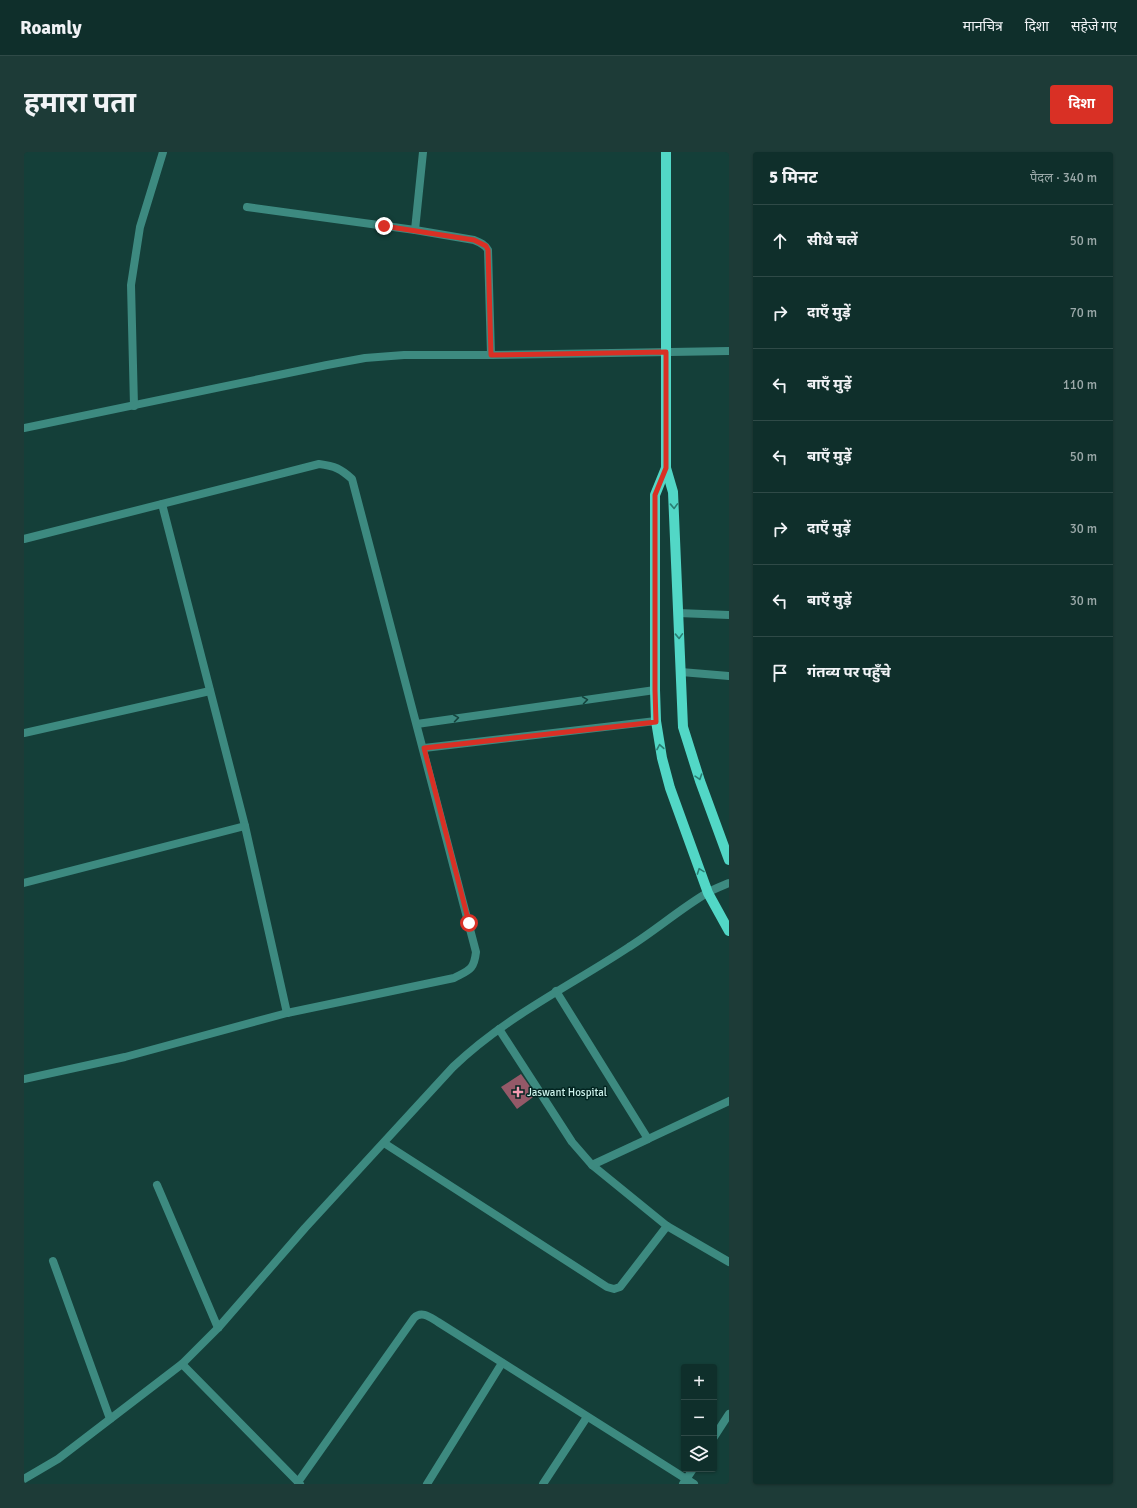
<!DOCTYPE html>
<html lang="hi">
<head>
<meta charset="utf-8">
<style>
	:root { --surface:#0f2f2b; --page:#1d3b37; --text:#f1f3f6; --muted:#9ba9a9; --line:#2f4a47; --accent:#d93025 }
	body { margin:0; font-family:Signika,"Noto Sans Devanagari",sans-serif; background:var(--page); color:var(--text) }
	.controls { position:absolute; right:12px; bottom:12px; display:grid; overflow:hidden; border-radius:4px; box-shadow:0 1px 3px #0004 }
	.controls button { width:36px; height:36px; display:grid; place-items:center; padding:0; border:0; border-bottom:1px solid var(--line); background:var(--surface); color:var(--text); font:20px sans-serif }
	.stop { position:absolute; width:12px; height:12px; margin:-9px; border:3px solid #d93025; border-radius:50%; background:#fff }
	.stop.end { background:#d93025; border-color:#fff; box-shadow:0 1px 4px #0008 }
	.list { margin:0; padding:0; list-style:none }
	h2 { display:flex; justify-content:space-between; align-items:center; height:52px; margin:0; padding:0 16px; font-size:17px }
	h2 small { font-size:13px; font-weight:400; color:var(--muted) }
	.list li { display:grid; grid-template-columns:26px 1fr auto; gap:12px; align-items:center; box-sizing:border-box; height:72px; padding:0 16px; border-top:1px solid var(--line) }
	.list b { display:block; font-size:15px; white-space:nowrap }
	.list em { font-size:13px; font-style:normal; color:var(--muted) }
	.icon { flex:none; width:22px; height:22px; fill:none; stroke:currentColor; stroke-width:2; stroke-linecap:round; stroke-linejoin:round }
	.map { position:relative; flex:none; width:705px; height:1332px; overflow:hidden; border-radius:4px }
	header { display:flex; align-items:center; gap:24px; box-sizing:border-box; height:56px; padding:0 20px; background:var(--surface); border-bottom:1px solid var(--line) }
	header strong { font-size:19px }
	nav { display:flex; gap:22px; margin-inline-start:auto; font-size:14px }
	.intro { display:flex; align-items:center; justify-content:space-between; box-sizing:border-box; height:96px; padding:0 24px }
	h1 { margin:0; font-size:28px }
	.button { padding:10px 18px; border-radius:4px; background:var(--accent); color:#fff; font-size:14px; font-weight:700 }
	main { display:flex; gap:24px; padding:0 24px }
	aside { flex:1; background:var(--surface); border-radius:4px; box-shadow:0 1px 3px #0004 }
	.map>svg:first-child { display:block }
</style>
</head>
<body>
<header>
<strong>Roamly</strong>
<nav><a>मानचित्र</a><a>दिशा</a><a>सहेजे गए</a></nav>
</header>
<div class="intro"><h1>हमारा पता</h1><a class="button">दिशा</a></div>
<main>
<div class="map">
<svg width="705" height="1332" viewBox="0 0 705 1332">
	<rect width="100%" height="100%" fill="#143f39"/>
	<polygon fill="#945968" points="497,922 512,943 493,957 477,935"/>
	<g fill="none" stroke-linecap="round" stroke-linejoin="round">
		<g stroke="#3d8a80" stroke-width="8">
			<path d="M 223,55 L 391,78 L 450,88 C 455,90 461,92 464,98 L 467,203"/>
			<polyline points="391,78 399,0"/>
			<polyline points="110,254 107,133 116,75 139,0"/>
			<polyline points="0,276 303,213 341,206 380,203 467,203 705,199"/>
			<polyline points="138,352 221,674 263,861"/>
			<path d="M 0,387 L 295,312 C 311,314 317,317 328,327 L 452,800 C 450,818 445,818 430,826 L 263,861 L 101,905 L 0,927"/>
			<polyline points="654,461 705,463"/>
			<polyline points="657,520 705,524"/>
			<polyline points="393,572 631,538"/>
			<polyline points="0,581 186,539"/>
			<polyline points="400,596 632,569"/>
			<polyline points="0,731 221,674"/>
			<polyline points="532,839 624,987 705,949"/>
			<polyline points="475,877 548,990 568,1013 643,1074 705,1110"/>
			<polyline points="360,991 583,1135 590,1137 596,1135 643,1074"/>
			<polyline points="568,1013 624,987"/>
			<polyline points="133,1033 194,1176"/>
			<polyline points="29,1109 86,1267"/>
			<polyline points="158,1212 276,1332"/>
			<polyline points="690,1285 705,1262"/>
			<path d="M 274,1330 L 390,1166 C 398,1158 407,1166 414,1170 L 670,1332"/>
			<polyline points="403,1332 478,1211"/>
			<polyline points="519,1332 563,1265"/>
			<polyline points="659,1332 669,1317"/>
		</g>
		<path stroke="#3d8a80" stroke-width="8" d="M 0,1327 L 34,1307 L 158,1212 L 194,1176 L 281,1076 L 429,915 C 481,865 546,834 605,795 C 632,778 656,757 683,741 C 690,737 698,734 705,731"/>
		<g stroke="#52d7c6" stroke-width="10">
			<polyline points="642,0 642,316 649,340 659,575 676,629 705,708"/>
			<polyline points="642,316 631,343 631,538 632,569 638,606 646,636 684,741 705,779"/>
		</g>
	</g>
	<defs><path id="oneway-chevron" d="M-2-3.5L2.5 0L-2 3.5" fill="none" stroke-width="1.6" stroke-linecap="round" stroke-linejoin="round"/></defs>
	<g stroke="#2a7e73">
		<use href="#oneway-chevron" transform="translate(650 354) rotate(88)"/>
		<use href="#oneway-chevron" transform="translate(655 484) rotate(88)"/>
		<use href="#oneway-chevron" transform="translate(636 595) rotate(-100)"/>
		<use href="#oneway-chevron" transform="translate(675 625) rotate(72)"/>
		<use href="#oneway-chevron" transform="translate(676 719) rotate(-110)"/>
	</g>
	<g stroke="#14433d">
		<use href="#oneway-chevron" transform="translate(561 548) rotate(-8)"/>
		<use href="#oneway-chevron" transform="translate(432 566) rotate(-8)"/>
	</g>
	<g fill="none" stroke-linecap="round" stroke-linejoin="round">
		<polyline stroke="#d93025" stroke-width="5" points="360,74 450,88 462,94 464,98 467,203 642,200 642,316 631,343 631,538 632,570 400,596 445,771"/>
	</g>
	<path fill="#f29ab0" stroke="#022420" stroke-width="1.5" d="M492 934h4v4h4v4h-4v4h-4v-4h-4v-4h4z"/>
	<g text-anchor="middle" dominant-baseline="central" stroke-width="3" stroke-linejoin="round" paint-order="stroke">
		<g font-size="11" fill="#ccf2eb" stroke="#022420" text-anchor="start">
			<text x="503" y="940">Jaswant Hospital</text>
		</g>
	</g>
</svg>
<div class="controls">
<button>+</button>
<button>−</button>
<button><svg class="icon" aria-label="layers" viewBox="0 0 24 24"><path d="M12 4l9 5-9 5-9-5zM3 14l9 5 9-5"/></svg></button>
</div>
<div class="stop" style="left:445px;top:771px"></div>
<div class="stop end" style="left:360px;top:74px"></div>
</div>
<aside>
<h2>5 मिनट<small>पैदल · 340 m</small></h2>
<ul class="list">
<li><svg class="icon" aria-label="ahead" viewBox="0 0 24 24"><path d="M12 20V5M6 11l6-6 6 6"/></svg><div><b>सीधे चलें</b></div><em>50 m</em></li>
<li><svg class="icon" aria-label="right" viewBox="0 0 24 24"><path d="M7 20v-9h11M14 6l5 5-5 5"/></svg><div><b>दाएँ मुड़ें</b></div><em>70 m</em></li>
<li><svg class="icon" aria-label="left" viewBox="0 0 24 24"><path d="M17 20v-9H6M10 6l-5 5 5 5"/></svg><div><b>बाएँ मुड़ें</b></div><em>110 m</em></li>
<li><svg class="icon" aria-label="left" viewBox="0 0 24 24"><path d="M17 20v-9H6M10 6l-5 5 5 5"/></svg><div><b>बाएँ मुड़ें</b></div><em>50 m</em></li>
<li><svg class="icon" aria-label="right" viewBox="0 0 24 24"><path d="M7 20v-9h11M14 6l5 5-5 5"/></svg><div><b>दाएँ मुड़ें</b></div><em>30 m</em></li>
<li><svg class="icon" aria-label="left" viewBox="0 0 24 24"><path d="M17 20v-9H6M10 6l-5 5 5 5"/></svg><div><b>बाएँ मुड़ें</b></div><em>30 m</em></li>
<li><svg class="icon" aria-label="arrive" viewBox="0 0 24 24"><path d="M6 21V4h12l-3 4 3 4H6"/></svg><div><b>गंतव्य पर पहुँचे</b></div></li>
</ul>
</aside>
</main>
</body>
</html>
